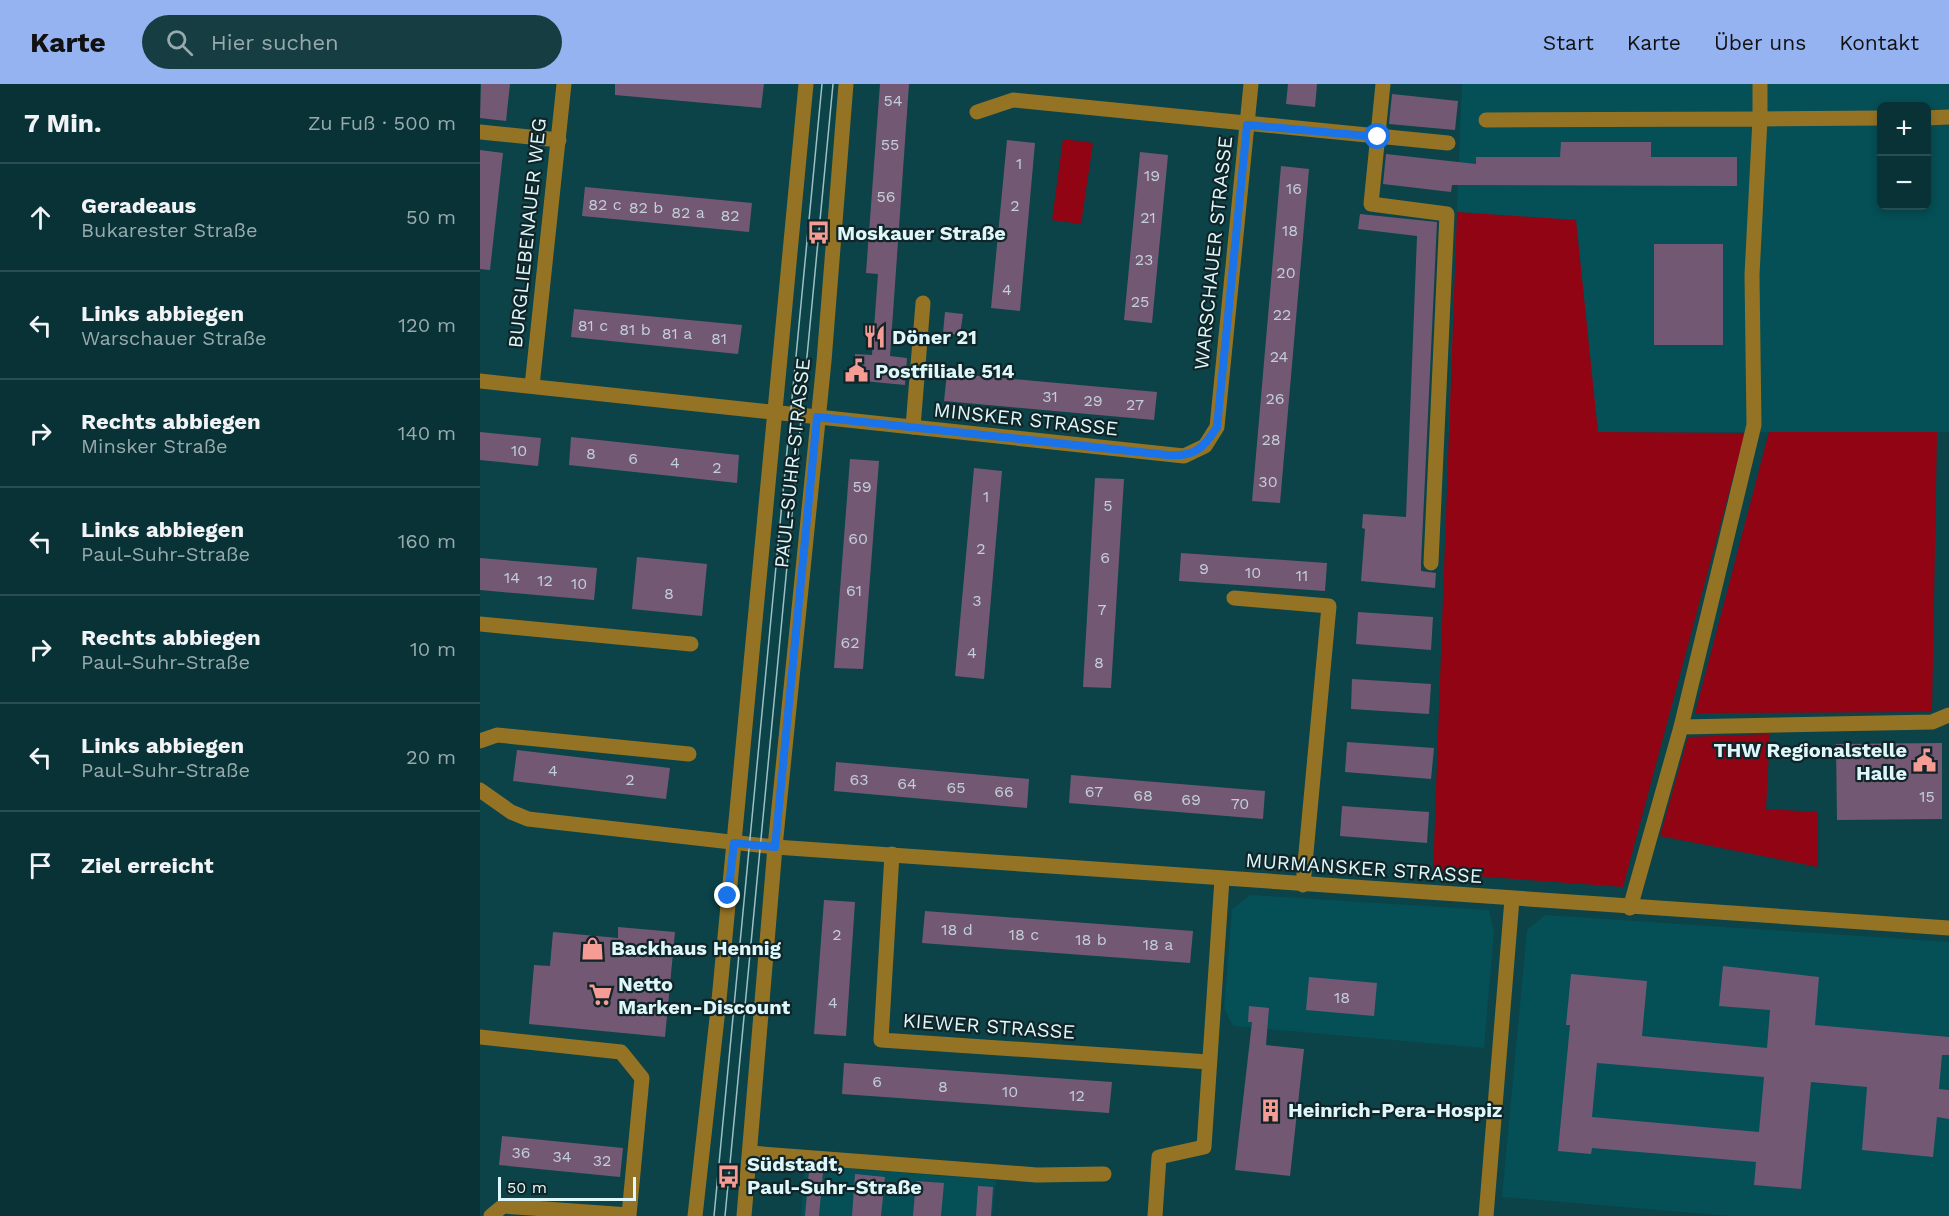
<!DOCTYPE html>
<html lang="de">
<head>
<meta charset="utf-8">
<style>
	:root { --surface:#083236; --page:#163e42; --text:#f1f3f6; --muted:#98aaad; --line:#294d51; --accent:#95b2f1 }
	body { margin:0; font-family:"Work Sans",sans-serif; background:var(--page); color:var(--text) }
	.controls { position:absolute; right:18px; top:18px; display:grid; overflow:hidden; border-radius:9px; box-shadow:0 3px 9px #0003 }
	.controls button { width:54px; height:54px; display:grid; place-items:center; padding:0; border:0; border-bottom:2px solid var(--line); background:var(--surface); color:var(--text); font:30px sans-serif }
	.scale { position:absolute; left:18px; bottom:15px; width:138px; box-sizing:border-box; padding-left:6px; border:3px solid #ddf7fa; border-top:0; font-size:16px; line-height:21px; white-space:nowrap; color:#ddf7fa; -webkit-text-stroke:4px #112528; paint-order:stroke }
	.stop { position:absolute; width:18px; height:18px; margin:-14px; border:4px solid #1a73e8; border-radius:50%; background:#fff }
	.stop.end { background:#1a73e8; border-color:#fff; box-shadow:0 2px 6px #0008 }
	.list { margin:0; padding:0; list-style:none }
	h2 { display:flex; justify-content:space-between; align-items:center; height:78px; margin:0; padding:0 24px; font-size:26px }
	h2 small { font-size:20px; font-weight:400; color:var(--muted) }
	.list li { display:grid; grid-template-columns:39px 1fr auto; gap:18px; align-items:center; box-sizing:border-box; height:108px; padding:0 24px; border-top:2px solid var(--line) }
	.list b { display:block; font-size:22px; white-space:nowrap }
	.list p { margin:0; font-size:20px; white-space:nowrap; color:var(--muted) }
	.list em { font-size:20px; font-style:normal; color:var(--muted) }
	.icon { flex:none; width:33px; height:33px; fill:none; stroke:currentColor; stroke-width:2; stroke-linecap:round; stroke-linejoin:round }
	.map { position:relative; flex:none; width:1469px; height:1132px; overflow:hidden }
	header { display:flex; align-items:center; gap:36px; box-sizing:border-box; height:84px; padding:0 30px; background:var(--accent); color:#111 }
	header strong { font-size:28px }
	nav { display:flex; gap:33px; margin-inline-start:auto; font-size:21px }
	.search { width:420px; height:54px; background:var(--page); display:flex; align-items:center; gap:15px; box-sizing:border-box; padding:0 21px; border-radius:33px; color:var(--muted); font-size:22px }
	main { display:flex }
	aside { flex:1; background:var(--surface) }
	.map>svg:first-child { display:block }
</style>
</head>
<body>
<header>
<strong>Karte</strong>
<div class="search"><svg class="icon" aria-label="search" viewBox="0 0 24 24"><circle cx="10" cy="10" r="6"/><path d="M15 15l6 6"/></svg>Hier suchen</div>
<nav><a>Start</a><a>Karte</a><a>Über uns</a><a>Kontakt</a></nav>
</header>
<main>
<aside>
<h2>7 Min.<small>Zu Fuß · 500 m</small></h2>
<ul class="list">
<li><svg class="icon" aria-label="ahead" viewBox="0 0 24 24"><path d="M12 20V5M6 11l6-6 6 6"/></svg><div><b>Geradeaus</b><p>Bukarester Straße</p></div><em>50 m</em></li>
<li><svg class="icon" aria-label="left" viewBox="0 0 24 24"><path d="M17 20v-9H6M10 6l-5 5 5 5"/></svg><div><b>Links abbiegen</b><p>Warschauer Straße</p></div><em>120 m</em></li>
<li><svg class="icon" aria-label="right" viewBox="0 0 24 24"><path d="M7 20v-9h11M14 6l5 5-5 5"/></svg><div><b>Rechts abbiegen</b><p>Minsker Straße</p></div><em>140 m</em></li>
<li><svg class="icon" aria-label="left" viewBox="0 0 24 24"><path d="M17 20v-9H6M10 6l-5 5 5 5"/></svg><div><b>Links abbiegen</b><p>Paul-Suhr-Straße</p></div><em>160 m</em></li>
<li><svg class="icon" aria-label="right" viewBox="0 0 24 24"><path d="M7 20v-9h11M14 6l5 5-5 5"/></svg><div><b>Rechts abbiegen</b><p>Paul-Suhr-Straße</p></div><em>10 m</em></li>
<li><svg class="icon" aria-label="left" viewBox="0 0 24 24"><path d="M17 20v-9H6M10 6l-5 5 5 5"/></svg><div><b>Links abbiegen</b><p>Paul-Suhr-Straße</p></div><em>20 m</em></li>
<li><svg class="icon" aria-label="arrive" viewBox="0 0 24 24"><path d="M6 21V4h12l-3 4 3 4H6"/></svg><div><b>Ziel erreicht</b></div></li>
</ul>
</aside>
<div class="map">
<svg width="1469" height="1132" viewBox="0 0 1469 1132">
	<rect width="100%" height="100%" fill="#0b4348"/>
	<g fill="#054f56" fill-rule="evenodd">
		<path d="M 982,0 L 1469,0 L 1469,348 L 968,349 ZM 1402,22 L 1446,22 L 1446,122 L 1402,122 Z"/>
		<polygon points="771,811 1009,826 1014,848 1004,964 753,942 744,924 752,825"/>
		<polygon points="1065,831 1469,858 1469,1132 1250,1132 1022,1113 1047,846"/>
		<polygon points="325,1081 516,1096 512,1132 321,1132"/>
	</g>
	<g fill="#910413">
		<polygon points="583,55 613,59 601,140 572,136"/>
		<polygon points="977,128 1096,136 1118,348 1265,349 1143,803 953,789"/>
		<polygon points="1289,348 1457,348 1452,628 1215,629"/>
		<polygon points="1290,650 1286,725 1338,728 1338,783 1180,752 1208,653"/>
	</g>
	<g fill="#735874" fill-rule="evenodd">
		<polygon points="1,0 30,0 26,37 0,34"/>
		<polygon points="135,0 284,0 281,24 135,11"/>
		<polygon points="400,0 429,0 410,272 427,274 425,301 373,296 375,270 392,271 398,190 386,189"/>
		<polygon points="808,0 837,0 835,23 806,20"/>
		<polygon points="912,10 978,17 975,46 909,40"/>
		<polygon points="527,56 555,59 540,227 511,224"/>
		<polygon points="1081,58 1171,58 1171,73 1257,73 1257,102 972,101 971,108 903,100 906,70 996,80 996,73 1080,73"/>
		<polygon points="0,66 23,69 10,186 0,185"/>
		<polygon points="660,68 688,71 672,239 644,236"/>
		<polygon points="801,82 829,85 800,419 772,417"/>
		<polygon points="105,103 272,119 269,148 102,132"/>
		<polygon points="880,130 957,138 941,479 941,487 956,489 955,504 881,497 885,445 882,444 883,430 926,433 937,152 878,145"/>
		<rect x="1174" y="160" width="69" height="101"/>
		<polygon points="94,225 262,241 258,270 91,253"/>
		<polygon points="465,228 483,230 480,251 463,249"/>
		<polygon points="467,289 677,308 674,336 464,317"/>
		<polygon points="0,348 61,354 58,382 0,376"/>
		<polygon points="91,353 259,371 257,399 89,381"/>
		<polygon points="370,375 399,377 383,585 354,584"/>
		<polygon points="494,384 522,387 504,595 475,592"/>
		<polygon points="615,394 644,395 631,604 603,603"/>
		<polygon points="701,469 847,479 845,507 699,497"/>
		<polygon points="157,473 227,480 222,532 152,525"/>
		<polygon points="0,474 117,484 114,516 0,506"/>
		<polygon points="878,528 953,533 951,566 876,560"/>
		<polygon points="872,595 951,600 949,630 871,625"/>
		<polygon points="867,658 954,664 951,695 865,688"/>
		<polygon points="1462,659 1462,735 1357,736 1356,660"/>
		<polygon points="37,666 190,684 186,715 33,697"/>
		<polygon points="356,678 549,695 547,724 354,707"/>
		<polygon points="591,691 785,707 783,735 589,719"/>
		<polygon points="862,722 949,728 947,759 860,752"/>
		<polygon points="344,816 375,818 366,952 334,950"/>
		<polygon points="445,827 713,847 710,879 442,859"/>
		<polygon points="138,843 195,848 185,953 49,940 54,881 70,882 73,848 138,854"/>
		<path d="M 1243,882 L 1339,893 L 1335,941 L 1469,953 L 1469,971 L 1462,971 L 1459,1005 L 1469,1006 L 1469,1035 L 1457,1033 L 1453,1073 L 1382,1066 L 1387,1003 L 1331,998 L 1321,1105 L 1274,1101 L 1276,1078 L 1112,1064 L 1111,1070 L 1078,1067 L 1090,941 L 1086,941 L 1091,890 L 1167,897 L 1162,952 L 1287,964 L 1290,926 L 1239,922 ZM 1117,979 L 1284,993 L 1279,1048 L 1112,1033 Z"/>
		<polygon points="829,893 897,899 894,932 826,926"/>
		<polygon points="769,922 789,924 786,961 824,965 810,1092 755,1086 772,938 768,938"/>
		<polygon points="364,979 632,998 629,1029 362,1010"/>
		<polygon points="22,1052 143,1064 140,1093 19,1081"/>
		<polygon points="329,1087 343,1088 339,1132 325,1132"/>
		<polygon points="375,1090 405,1093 401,1132 372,1132"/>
		<polygon points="436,1097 464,1099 461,1132 433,1132"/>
		<polygon points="498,1102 513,1103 511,1132 496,1132"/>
	</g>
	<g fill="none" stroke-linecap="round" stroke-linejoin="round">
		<g stroke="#947324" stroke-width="15">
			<polyline points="903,0 891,120 967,130 951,479"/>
			<polyline points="1280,0 1280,35 1402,34"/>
			<polyline points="497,28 533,16 968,59"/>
			<polyline points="1446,34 1469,33"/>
			<polyline points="1006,36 1280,35 1272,191 1274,341 1201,643 1150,824"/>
			<polyline points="0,48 79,56"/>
			<polyline points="0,297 704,372 725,362 737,343 771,0"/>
			<polyline points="52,302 84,0"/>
			<polyline points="433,343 443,219"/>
			<polyline points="754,514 849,522 823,801"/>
			<polyline points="0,540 211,560"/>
			<polyline points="1201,643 1452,638 1469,631"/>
			<polyline points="0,657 17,651 209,670"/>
			<polyline points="0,706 31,728 48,735 295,763 1469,844"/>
			<polyline points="412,770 401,956 729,978"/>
			<polyline points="0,953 141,968 162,994 149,1131 23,1122 11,1132"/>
			<polyline points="270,1069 557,1091 624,1090"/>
			<polyline points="215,1132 239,916 326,0"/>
			<polyline points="264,1132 295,763 344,277 366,0"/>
			<polyline points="675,1132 679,1073 724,1063 742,795"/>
			<polyline points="1006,1132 1032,815"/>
		</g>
		<g stroke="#9dc0c4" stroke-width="1.5">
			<polyline points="234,1132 342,0"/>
			<polyline points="245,1132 353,0"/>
		</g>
	</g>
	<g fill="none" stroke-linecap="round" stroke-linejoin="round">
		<path stroke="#1a73e8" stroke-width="8" d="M 248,812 L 254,759 L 295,763 L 337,333 L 687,371 C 714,373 723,365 737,343 L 767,41 L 898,53"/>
	</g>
	<defs>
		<symbol id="bus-bare" viewBox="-9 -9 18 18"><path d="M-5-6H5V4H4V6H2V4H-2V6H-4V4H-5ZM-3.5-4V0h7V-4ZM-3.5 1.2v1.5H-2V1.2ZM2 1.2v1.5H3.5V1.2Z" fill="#f59c94" stroke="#112528" stroke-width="2.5" paint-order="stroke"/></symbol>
		<symbol id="restaurant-bare" viewBox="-9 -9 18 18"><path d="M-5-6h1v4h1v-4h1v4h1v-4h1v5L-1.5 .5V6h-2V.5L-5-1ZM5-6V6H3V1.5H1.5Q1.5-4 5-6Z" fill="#f59c94" stroke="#112528" stroke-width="2.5" paint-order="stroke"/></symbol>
		<symbol id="civic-bare" viewBox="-9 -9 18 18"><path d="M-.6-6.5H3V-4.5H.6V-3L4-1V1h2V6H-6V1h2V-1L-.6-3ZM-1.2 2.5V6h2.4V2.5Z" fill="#f59c94" stroke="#112528" stroke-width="2.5" paint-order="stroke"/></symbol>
		<symbol id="shop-bare" viewBox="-9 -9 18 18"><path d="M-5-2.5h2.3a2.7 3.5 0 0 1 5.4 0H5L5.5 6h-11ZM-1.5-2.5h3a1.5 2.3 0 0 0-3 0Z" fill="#f59c94" stroke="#112528" stroke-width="2.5" paint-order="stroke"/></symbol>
		<symbol id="supermarket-bare" viewBox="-9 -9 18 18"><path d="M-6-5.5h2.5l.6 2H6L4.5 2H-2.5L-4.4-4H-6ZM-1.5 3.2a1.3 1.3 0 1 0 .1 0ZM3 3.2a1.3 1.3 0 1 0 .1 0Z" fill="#f59c94" stroke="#112528" stroke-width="2.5" paint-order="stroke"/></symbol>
		<symbol id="building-bare" viewBox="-9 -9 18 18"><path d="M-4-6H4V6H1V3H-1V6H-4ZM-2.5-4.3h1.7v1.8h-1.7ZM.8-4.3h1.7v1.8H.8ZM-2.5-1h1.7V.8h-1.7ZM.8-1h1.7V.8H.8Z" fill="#f59c94" stroke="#112528" stroke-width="2.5" paint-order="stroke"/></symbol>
	</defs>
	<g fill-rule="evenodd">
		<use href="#bus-bare" x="322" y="132" width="33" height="33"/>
		<use href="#restaurant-bare" x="378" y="236" width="33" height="33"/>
		<use href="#civic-bare" x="360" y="270" width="33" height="33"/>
		<use href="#civic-bare" x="1428" y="660" width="33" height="33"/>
		<use href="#shop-bare" x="96" y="848" width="33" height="33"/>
		<use href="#supermarket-bare" x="104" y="894" width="33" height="33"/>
		<use href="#building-bare" x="774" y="1010" width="33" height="33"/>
		<use href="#bus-bare" x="232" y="1076" width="33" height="33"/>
	</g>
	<g text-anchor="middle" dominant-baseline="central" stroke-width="4.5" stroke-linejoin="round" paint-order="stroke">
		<g font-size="16" fill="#c2cfd8">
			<text x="413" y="16">54</text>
			<text x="410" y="60">55</text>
			<text x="539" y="79">1</text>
			<text x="672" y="91">19</text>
			<text x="814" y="104">16</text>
			<text x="406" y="112">56</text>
			<text x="125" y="120">82 c</text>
			<text x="535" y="121">2</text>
			<text x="166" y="123">82 b</text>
			<text x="208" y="128">82 a</text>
			<text x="250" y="131">82</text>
			<text x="668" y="133">21</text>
			<text x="810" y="146">18</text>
			<text x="664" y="175">23</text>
			<text x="806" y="188">20</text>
			<text x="527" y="205">4</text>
			<text x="660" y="217">25</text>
			<text x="802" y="230">22</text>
			<text x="113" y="241">81 c</text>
			<text x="155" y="245">81 b</text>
			<text x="197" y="249">81 a</text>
			<text x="239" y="254">81</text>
			<text x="799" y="272">24</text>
			<text x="570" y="312">31</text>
			<text x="795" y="314">26</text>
			<text x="613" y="316">29</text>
			<text x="655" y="320">27</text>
			<text x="791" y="355">28</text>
			<text x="39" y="366">10</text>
			<text x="111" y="369">8</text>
			<text x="153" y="374">6</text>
			<text x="195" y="378">4</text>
			<text x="237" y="383">2</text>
			<text x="788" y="397">30</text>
			<text x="382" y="402">59</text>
			<text x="506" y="412">1</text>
			<text x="628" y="421">5</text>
			<text x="378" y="454">60</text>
			<text x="501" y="464">2</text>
			<text x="625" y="473">6</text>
			<text x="724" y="484">9</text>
			<text x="773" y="488">10</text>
			<text x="822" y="491">11</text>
			<text x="32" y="493">14</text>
			<text x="65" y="496">12</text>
			<text x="99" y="499">10</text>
			<text x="374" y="506">61</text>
			<text x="189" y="509">8</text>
			<text x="497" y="516">3</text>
			<text x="622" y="525">7</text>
			<text x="370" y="558">62</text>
			<text x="492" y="568">4</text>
			<text x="619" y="578">8</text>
			<text x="73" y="686">4</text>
			<text x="150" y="695">2</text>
			<text x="379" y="695">63</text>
			<text x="427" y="699">64</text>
			<text x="476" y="703">65</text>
			<text x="524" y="707">66</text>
			<text x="614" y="707">67</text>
			<text x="663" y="711">68</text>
			<text x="1447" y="712">15</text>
			<text x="711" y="715">69</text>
			<text x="760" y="719">70</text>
			<text x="477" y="845">18 d</text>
			<text x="357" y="850">2</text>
			<text x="544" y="850">18 c</text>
			<text x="611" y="855">18 b</text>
			<text x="678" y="860">18 a</text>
			<text x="862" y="913">18</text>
			<text x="353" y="918">4</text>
			<text x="397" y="997">6</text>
			<text x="463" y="1002">8</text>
			<text x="530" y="1007">10</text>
			<text x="597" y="1011">12</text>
			<text x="41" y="1068">36</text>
			<text x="82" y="1072">34</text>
			<text x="122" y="1076">32</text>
		</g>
		<g font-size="20" fill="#ddf7fa" stroke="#112528">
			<text transform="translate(47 149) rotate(-84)">BURGLIEBENAUER WEG</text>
			<text transform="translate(733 169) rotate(-84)">WARSCHAUER STRASSE</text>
			<text transform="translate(546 335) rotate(6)">MINSKER STRASSE</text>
			<text transform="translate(312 379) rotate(-84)">PAUL-SUHR-STRASSE</text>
			<text transform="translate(884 784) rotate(4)">MURMANSKER STRASSE</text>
			<text transform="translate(509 942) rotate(4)">KIEWER STRASSE</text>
		</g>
		<g font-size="20" font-weight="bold" fill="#ddf7fa" stroke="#112528" text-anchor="start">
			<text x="357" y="149">Moskauer Straße</text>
			<text x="412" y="253">Döner 21</text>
			<text x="395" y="287">Postfiliale 514</text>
			<text x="1427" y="666" text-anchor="end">THW Regionalstelle<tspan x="1427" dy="23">Halle</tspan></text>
			<text x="131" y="864">Backhaus Hennig</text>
			<text x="138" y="900">Netto<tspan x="138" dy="23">Marken-Discount</tspan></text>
			<text x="808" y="1026">Heinrich-Pera-Hospiz</text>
			<text x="267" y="1080">Südstadt,<tspan x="267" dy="23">Paul-Suhr-Straße</tspan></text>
		</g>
	</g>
</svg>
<div class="controls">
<button>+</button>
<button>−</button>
</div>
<div class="scale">50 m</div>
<div class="stop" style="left:898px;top:53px"></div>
<div class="stop end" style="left:248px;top:812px"></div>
</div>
</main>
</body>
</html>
